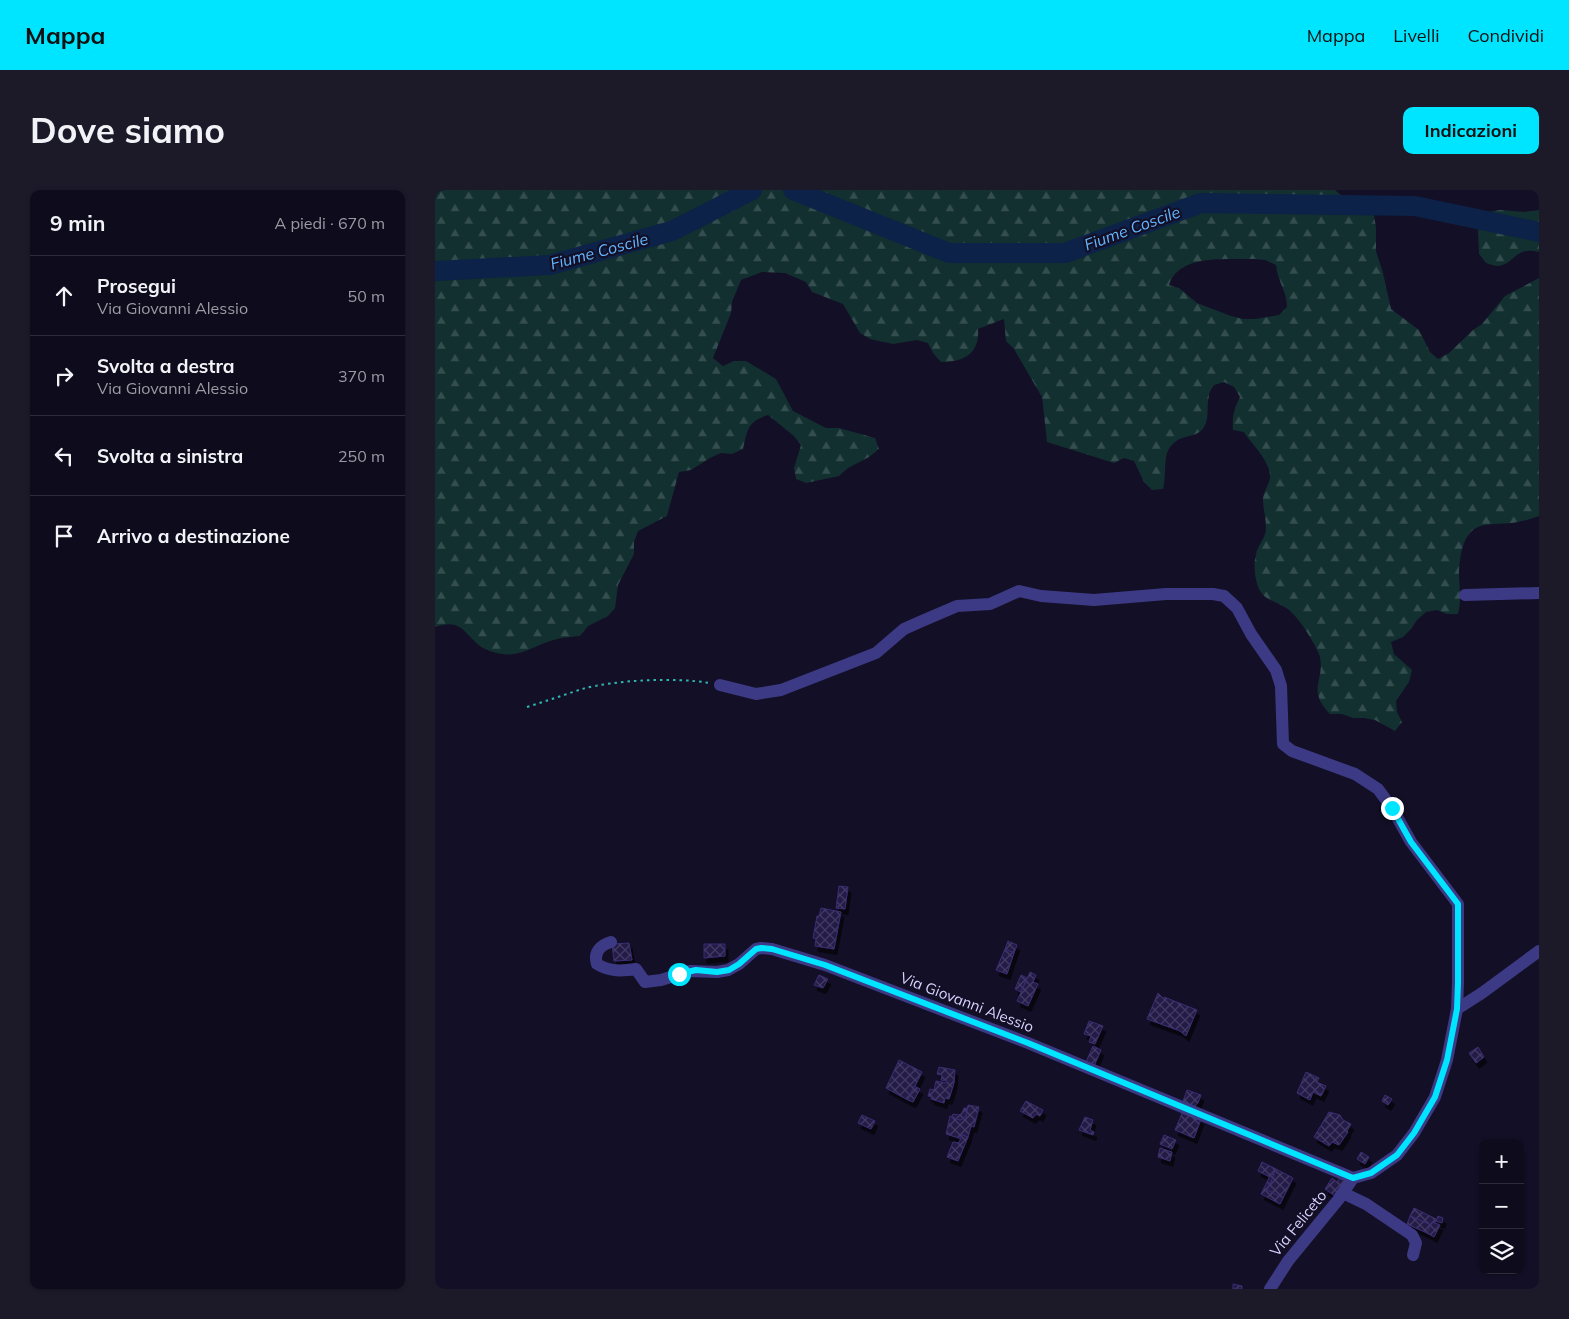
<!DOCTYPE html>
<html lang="it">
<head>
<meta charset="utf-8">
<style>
	:root { --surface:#0e0b1c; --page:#1c1929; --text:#f1f3f6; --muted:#9b9ba3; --line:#2e2b3b; --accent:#00e5ff }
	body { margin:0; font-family:Mulish,sans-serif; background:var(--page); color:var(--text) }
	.controls { position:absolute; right:15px; bottom:15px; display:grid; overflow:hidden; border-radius:10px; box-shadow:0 1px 4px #0004 }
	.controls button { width:45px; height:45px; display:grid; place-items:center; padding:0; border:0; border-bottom:1px solid var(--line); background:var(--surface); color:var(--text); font:25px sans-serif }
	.stop { position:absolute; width:15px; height:15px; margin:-11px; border:4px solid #00e5ff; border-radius:50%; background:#fff }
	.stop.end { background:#00e5ff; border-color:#fff; box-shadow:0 1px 5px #0008 }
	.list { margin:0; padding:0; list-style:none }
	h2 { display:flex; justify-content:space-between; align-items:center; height:65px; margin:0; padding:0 20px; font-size:21px }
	h2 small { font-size:16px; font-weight:400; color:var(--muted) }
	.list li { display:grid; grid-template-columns:32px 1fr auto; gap:15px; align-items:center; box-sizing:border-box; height:80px; padding:0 20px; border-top:1px solid var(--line) }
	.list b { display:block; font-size:19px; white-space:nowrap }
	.list p { margin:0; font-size:16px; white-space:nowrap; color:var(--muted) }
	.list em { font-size:16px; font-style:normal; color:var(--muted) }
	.icon { flex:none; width:28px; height:28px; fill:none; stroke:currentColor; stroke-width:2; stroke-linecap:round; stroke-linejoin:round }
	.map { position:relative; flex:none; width:1104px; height:1099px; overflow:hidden; border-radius:10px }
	header { display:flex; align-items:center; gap:30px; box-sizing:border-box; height:70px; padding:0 25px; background:var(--accent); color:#111 }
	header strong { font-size:24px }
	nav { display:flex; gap:28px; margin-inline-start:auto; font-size:18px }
	.intro { display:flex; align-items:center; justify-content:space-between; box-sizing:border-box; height:120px; padding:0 30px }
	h1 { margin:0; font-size:35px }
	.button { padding:12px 22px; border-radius:10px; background:var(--accent); color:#111; font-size:18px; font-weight:700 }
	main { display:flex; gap:30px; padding:0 30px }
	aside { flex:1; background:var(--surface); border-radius:10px; box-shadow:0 1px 4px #0004 }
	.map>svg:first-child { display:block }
</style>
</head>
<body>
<header>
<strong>Mappa</strong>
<nav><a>Mappa</a><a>Livelli</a><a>Condividi</a></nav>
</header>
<div class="intro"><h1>Dove siamo</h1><a class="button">Indicazioni</a></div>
<main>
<aside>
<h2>9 min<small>A piedi · 670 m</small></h2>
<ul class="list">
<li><svg class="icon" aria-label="ahead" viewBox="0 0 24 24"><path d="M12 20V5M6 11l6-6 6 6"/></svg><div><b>Prosegui</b><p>Via Giovanni Alessio</p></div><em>50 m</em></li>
<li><svg class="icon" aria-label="right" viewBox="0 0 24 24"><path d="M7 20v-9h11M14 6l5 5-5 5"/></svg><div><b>Svolta a destra</b><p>Via Giovanni Alessio</p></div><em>370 m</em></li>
<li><svg class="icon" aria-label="left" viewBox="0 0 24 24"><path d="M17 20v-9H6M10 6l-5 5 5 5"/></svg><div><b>Svolta a sinistra</b></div><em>250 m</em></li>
<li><svg class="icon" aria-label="arrive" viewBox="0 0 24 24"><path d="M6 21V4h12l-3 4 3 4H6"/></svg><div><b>Arrivo a destinazione</b></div></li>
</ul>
</aside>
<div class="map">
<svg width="1104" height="1099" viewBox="0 0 1104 1099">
	<defs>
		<pattern id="forest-firs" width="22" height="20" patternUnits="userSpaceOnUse" patternTransform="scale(1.25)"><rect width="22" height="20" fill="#12302f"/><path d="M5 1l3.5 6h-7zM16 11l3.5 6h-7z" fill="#344d4e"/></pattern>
		<pattern id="building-cross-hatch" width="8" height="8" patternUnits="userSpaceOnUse" patternTransform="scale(1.25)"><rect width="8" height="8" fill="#241b47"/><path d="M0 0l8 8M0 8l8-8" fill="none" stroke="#433b63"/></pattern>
		<filter id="shadow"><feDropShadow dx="3" dy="5.5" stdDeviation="0" flood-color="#0009"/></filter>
	</defs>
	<rect width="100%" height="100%" fill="#130f26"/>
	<g fill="url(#forest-firs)" fill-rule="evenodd">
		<path d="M 0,0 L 900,0 L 909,8 L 931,18 L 939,26 L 941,37 L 941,61 L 948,83 L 956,119 L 984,140 L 995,162 L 1003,169 L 1014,163 L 1038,140 L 1047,134 L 1070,106 L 1104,88 L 1104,326 C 1095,329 1086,332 1077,333 C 1066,334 1053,333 1043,337 C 1027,344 1025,367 1024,382 C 1024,397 1027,409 1023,424 L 1012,424 L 1002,420 L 991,422 L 982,430 L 976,439 L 968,447 L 956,452 L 959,464 L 977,480 L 974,492 L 961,511 L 962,522 L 967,532 L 960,541 L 940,530 L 929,528 L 918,528 L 907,524 L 895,524 C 870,499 892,488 884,464 C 879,452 862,424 851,418 C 841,411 830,411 824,399 C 820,390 818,374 821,365 C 822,357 828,351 830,344 C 833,333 828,321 828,310 C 828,302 834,295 835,288 C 836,271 817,255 809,242 L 798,240 C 797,227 799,218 805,207 L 799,197 L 789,192 L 779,195 C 777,198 774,202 774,206 C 771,217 775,227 769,237 C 761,251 741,241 732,263 C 729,273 731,288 728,299 L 717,300 L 709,292 L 699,271 L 689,268 L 679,273 L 612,252 L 607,207 L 579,159 L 571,151 L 569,129 L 543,139 C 545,164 528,172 506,172 L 498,163 L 493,153 L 482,150 L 458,154 L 435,149 L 425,143 L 408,114 L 377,102 L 371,92 L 350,83 L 327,82 L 306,90 L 297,112 L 296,123 L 278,168 L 288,176 L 299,171 L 311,171 L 341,189 L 358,221 L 391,238 L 404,238 L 440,248 L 444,259 L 434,267 L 413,278 L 404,286 L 371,293 L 361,289 L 359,278 L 366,255 L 359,246 L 333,225 C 312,232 313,239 308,259 L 297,264 L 286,263 L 275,268 L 256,280 L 244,282 L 232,326 L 203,341 L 199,352 L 199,364 L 183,395 L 180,418 L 173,426 L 153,436 L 145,446 C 138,447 129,447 122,449 C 103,453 88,467 67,464 C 61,463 50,460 45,456 C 28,442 26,428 0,437 ZM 819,69 L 830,70 L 841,75 C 842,90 852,101 852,117 L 844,125 L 820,129 L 808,129 L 796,126 L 762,113 L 744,98 L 734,95 C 744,63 793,70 819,69 Z"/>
		<path d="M 1065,20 L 1090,22 L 1104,20 L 1104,62 C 1079,56 1082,73 1063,76 C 1060,76 1055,74 1051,73 L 1044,64 L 1043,41 L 1045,30 L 1053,22 Z"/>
	</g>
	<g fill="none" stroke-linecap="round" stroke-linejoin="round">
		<g stroke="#0c2248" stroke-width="20">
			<polyline points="358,0 514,63 630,63 766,13 980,16 1104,42"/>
			<polyline points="0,81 115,75 237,41 317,0"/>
		</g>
	</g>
	<g fill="url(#building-cross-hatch)" stroke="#3b2d73" filter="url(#shadow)">
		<polygon points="404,696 413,697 410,719 401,718"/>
		<polygon points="386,718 406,722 399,759 380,756 381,749 378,748 382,726 384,726"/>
		<polygon points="573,751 582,755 579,763 570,759"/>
		<polygon points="194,753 197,770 179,771 177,754"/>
		<polygon points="269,754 290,754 290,766 269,768"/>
		<polygon points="570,759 579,763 572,784 561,780"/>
		<polygon points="595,782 601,785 598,792 603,794 593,816 582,811"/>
		<polygon points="384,785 393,789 388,798 379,795"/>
		<polygon points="586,785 592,788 586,802 580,799"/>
		<polygon points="723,803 729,809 729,807 762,820 751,846 745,841 712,829"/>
		<polygon points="654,831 668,836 660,854 654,852 656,846 649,844"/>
		<polygon points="658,856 666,860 659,876 651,872"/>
		<polygon points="1043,857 1049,867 1041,873 1034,863"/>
		<polygon points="464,870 487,882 473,910 451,898"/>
		<polygon points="504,877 520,880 519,893 514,909 510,908 509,913 496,909 497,907 493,906 495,899 499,900 501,891 512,893 512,891 506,890 507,885 502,884"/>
		<polygon points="871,882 884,888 882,892 891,896 886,906 878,902 875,910 862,903"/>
		<polygon points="479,896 485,899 478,912 473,910"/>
		<polygon points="752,900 766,905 763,913 758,918 747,914"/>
		<polygon points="950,905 957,909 953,915 947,911"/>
		<polygon points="591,911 608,920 605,926 601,924 598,928 585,921"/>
		<polygon points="533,915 544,917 539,937 536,936 533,947 527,945 527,949 511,944 515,926 525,930 531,927"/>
		<polygon points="529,918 532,918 531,927 525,930 517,927 518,924 524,925 527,923"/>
		<polygon points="748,921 766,929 759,948 740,940"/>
		<polygon points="894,922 905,925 908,930 916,934 912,941 913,942 904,955 897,952 894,956 879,947"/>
		<polygon points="427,925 440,931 436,939 423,933"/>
		<polygon points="650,927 658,930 655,940 659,942 658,945 644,940"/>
		<polygon points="527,945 533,947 523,971 512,967 518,952 524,953"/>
		<polygon points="729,945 741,950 737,959 725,954"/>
		<polygon points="725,958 737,962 735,971 723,967"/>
		<polygon points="926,962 934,967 930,974 922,969"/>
		<polygon points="827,972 841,979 839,985 836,984 835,987 823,981"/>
		<polygon points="841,979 858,988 848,1008 832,1000"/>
		<polygon points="836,984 839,985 835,994 832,992"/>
		<polygon points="906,986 914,991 900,1006 890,999 897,988 902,992"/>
		<polygon points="832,992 835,994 832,1000 848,1008 845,1014 826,1004"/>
		<polygon points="979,1018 1001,1029 1000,1033 997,1032 996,1035 975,1026"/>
		<polygon points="975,1026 996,1035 992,1043 972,1034"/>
		<polygon points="1003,1026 1008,1028 1007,1033 1001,1031"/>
		<polygon points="997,1032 1005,1035 999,1047 992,1043"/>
		<polygon points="798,1094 807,1096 807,1099 798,1099"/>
	</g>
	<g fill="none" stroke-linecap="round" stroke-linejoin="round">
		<path stroke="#2fb8b0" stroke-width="2" stroke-dasharray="2.5 4" stroke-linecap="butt" d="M 92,517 C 111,511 129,505 147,499 C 179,490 241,487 274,493"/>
		<g stroke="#3d3a85" stroke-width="12">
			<polyline points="1030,405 1104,403"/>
			<polyline points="285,495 321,504 346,500 441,463 469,439 487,431 522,416 555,414 584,401 606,406 659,410 731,404 778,404 789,406 802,418 816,444 841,480 846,496 848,554 857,561 920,584 943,599 957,618 976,652 1023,714 1023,793 1022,819 1012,870 1000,907 979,943 962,965 936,983 918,988"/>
			<path d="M 176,752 C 166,755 158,762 162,774 C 175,782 187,781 201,779 L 210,792 L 226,790 L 255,781 L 282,782 L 293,780 L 304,774 L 321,759 L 326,758 L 337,759 L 390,775 L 593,853 L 918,988"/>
			<polyline points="1022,819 1047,803 1104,761"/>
			<polyline points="908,1003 931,1014 977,1045 981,1053 978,1065"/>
			<polyline points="835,1099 853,1071 903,1010 918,988"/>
		</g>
	</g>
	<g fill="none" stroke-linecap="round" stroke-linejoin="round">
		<polyline stroke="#00e5ff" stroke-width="6" points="244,784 261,780 282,782 294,780 304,774 321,759 326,758 337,759 390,775 593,853 918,988 936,983 962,965 979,943 1000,907 1012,870 1022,819 1023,793 1023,714 976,652 957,618"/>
	</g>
	<g text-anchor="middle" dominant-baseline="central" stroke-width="4.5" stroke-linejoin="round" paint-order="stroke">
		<g font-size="15" fill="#d9d4ff" stroke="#130f26">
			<text transform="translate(532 812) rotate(21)">Via Giovanni Alessio</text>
			<text transform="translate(863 1033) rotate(-51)">Via Feliceto</text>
		</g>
		<g font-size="16" font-style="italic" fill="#62b6ff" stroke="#130f26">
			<text transform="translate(697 38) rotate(-20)">Fiume Coscile</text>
			<text transform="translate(164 61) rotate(-15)">Fiume Coscile</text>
		</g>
	</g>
</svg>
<div class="controls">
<button>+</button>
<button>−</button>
<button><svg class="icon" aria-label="layers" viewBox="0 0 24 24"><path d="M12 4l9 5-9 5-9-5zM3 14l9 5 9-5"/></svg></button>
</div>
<div class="stop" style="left:244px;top:784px"></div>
<div class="stop end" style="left:957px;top:618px"></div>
</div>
</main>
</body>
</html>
